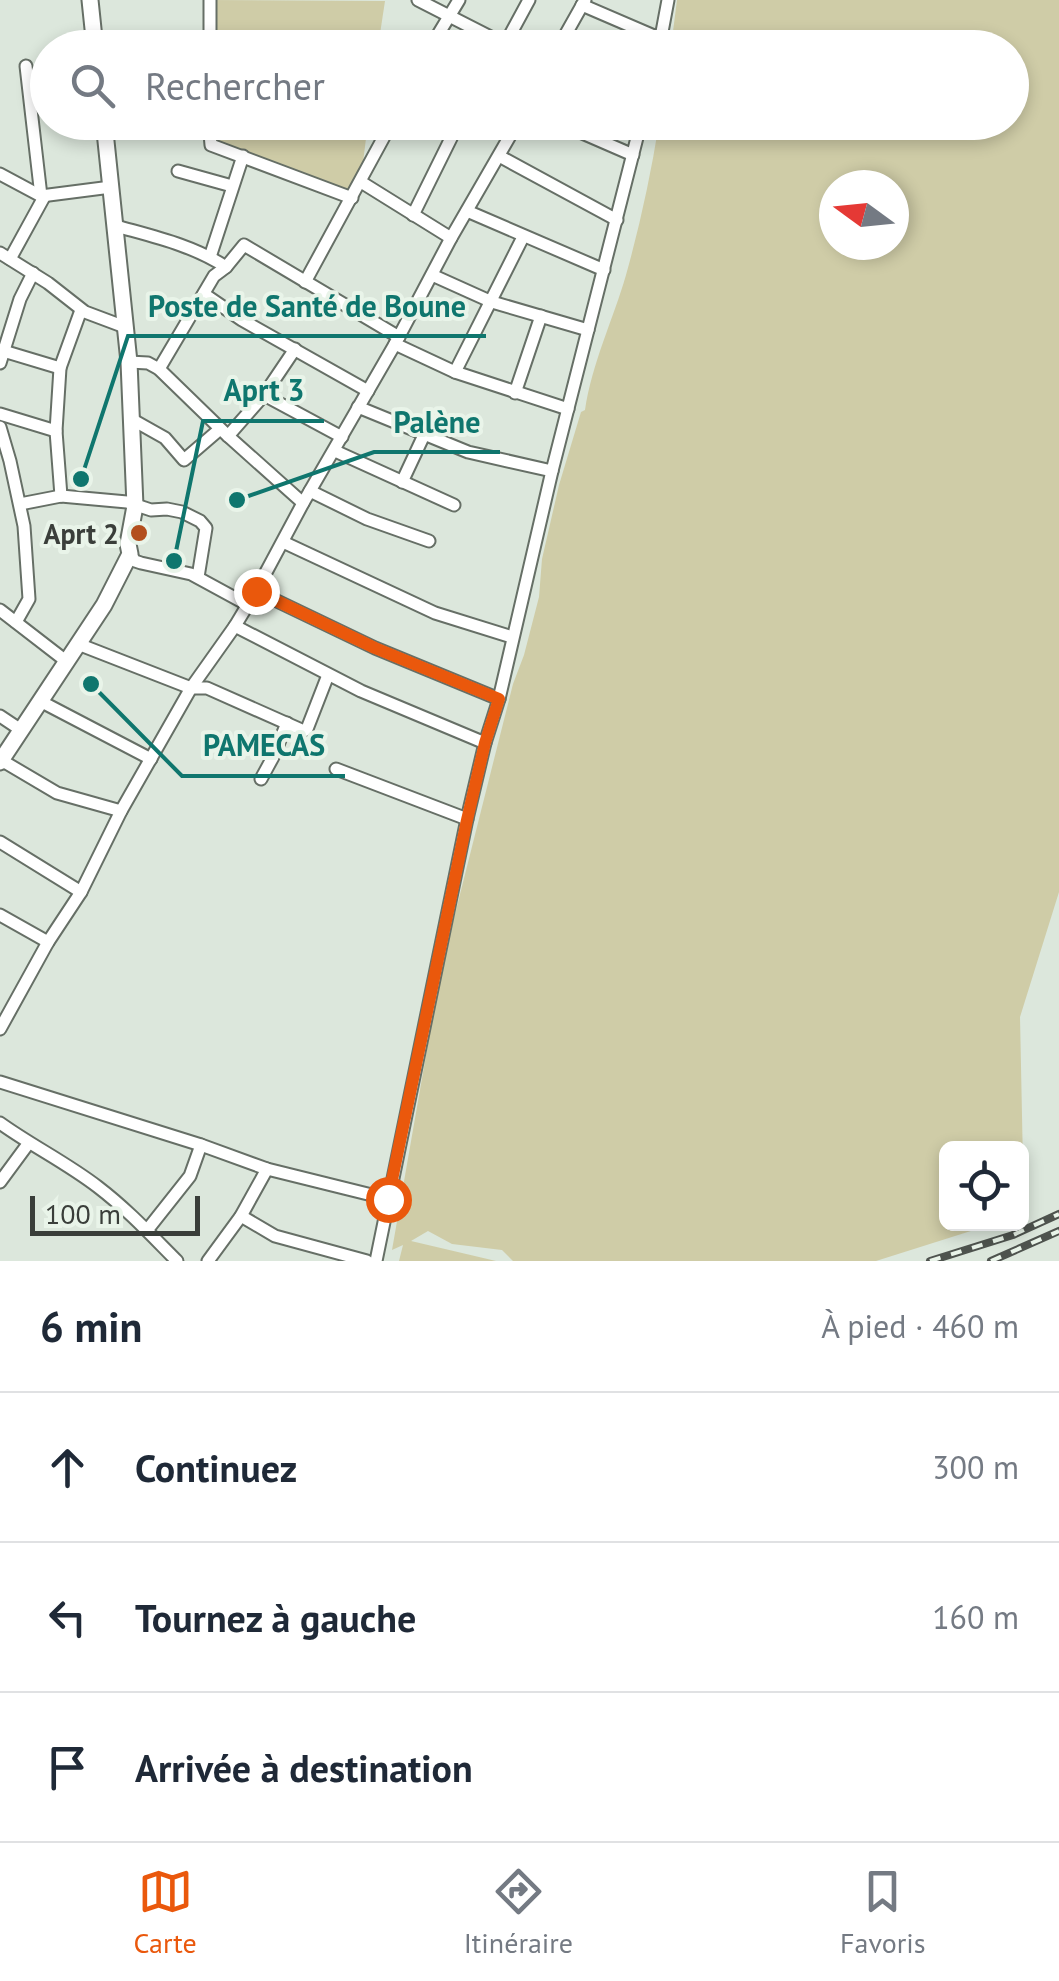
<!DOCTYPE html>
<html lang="fr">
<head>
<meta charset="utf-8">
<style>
	:root { --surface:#fff; --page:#f6f6f7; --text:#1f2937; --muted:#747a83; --line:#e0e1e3; --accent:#ea580c }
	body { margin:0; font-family:"PT Sans",sans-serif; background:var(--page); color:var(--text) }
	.controls { position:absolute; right:30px; bottom:30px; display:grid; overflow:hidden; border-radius:15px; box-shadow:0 5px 15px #0003 }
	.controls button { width:90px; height:90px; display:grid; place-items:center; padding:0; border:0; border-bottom:2px solid var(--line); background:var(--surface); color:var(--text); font:50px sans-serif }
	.compass { position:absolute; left:819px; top:170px; width:90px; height:90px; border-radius:50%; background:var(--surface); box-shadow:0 5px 15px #0003; rotate:285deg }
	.scale { position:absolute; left:30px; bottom:25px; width:170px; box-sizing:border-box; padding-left:10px; border:5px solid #3a3e3a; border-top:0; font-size:28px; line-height:35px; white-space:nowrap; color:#3a3e3a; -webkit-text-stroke:8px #e9f4e9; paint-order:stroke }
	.stop { position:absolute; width:30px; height:30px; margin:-22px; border:8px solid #ea580c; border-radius:50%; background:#fff }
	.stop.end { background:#ea580c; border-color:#fff; box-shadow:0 2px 10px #0008 }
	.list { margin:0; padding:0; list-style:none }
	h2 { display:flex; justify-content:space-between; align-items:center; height:130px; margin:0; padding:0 40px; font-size:42px }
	h2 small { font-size:32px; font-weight:400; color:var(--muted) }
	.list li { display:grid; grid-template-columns:65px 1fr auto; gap:30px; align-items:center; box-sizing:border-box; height:150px; padding:0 40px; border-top:2px solid var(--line) }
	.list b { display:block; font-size:38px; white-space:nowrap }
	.list em { font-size:32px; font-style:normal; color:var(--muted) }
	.icon { flex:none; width:55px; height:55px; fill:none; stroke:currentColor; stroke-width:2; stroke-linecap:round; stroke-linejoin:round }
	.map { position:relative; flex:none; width:1059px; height:1261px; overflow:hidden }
	.search { position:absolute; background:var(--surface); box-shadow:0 5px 15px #0003; left:30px; right:30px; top:30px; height:110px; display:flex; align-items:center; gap:25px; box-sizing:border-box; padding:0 35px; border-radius:55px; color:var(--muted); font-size:38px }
	.sheet { height:580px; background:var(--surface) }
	nav { display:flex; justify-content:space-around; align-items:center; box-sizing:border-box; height:140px; border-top:2px solid var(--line); background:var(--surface); font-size:28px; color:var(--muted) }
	nav a { display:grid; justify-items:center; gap:5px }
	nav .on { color:var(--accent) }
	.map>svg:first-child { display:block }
</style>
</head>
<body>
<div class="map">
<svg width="1059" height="1261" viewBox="0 0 1059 1261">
	<rect width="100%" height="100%" fill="#dce7dc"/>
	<g fill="#cfcca7" fill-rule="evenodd">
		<polygon points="212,0 385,1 378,47 213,48"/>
		<path d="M 677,0 L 1059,0 L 1059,892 L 1020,1017 L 1024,1214 L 1022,1214 L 1022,1148 L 946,1148 L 946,1224 L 993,1224 L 876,1261 L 513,1261 L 502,1250 L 452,1244 L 428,1231 L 411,1241 L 496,1261 L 399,1261 L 403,1245 L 392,1250 L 432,1021 L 453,922 L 513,684 L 524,655 L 539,597 L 542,559 L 559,485 L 581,412 L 585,410 C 592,363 613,320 626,275 C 640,225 651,174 659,123 L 1012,122 L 1012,48 L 671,47 ZM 834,185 L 894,185 L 894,245 L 834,245 Z"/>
		<polygon points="214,123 368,123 362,170 348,192 214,141"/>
	</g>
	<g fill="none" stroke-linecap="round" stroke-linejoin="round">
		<defs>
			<g id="minor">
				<polyline points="418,0 512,48"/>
				<polyline points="582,5 661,39"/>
				<polyline points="210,48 210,0"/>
				<polyline points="430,48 459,0"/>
				<polyline points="503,48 529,0"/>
				<polyline points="558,48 585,0"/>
				<polyline points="659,48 668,0"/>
				<polyline points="26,66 41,196"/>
				<polyline points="182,122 209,124"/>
				<polyline points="209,122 211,145 352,198"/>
				<polyline points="557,122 633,155"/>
				<polyline points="499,156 617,220"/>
				<polyline points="178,171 232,186"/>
				<polyline points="0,174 41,196 111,187"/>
				<polyline points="361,182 451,238"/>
				<polyline points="467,211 604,270"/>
				<polyline points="413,215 459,122"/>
				<path d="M 116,226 C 155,237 192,245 226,267"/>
				<polyline points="0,253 48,283 85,312 125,327"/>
				<polyline points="210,257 243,156"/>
				<polyline points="10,259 44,197"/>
				<polyline points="432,275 492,302 588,330"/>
				<polyline points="305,282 392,122"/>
				<polyline points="204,294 242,320 368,391"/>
				<polyline points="395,344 455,372 568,409"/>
				<polyline points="0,350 60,368"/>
				<polyline points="129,362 148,363 159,369 228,436 303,503"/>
				<polyline points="0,363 20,299 33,273"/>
				<polyline points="159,369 214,276 226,267 244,245 399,337"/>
				<polyline points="455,372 523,237"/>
				<polyline points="515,393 541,316"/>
				<polyline points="264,395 342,437"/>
				<polyline points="358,407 468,452 552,471"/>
				<polyline points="0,414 56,431"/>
				<polyline points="133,420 165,438 184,460 220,429"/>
				<polyline points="0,427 10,461 24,526 29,599 16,622"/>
				<polyline points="228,436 264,395 295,349"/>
				<polyline points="335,451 454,505"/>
				<polyline points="402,482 424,435"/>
				<polyline points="310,491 367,519 429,541"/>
				<polyline points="61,496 56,431 60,368 81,310"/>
				<polyline points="20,504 61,496 127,502 151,510 167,509 182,512 200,521 206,528 198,577"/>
				<polyline points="283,542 435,613 512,637"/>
				<polyline points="130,554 135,561 141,563 191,574 248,605"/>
				<polyline points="256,591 375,648 499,699"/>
				<polyline points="0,610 66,661"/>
				<polyline points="235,626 361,691 485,743"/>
				<polyline points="78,644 191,688 207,688 304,731 307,729 328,675"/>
				<polyline points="40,701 151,759"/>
				<polyline points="0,716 21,730"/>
				<polyline points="1,760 57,793 121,811"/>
				<polyline points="336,769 467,819"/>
				<polyline points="261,779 273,757 287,723"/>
				<polyline points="0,842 81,892"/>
				<polyline points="0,915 48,942"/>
				<polyline points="0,1029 48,942 81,892 121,811 191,688 235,626 256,591 303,503 395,344 451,238 518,122"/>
				<polyline points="0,1082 201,1145 267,1169 388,1199"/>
				<path d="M 0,1123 C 32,1146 67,1163 98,1187 C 128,1210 151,1235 177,1261"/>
				<polyline points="0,1182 28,1144"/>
				<polyline points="241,1216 275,1236 367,1261"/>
				<polyline points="148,1229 190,1176 201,1145"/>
				<polyline points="208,1261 241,1216 267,1169"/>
				<polyline points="376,1261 467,819 485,743 499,699 552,471 641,122"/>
			</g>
			<g id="tertiary">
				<polyline points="90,0 95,48"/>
				<polyline points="0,762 104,605 130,554 128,544 135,506 129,362 104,122"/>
			</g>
		</defs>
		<use href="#minor" stroke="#666f66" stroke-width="15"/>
		<use href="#tertiary" stroke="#666f66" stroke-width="19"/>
		<use href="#minor" stroke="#fff" stroke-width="11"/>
		<use href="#tertiary" stroke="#fff" stroke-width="15"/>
		<defs>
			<g id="rail">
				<polyline points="930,1261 1013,1235 1059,1214"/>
				<polyline points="991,1261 1059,1231"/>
			</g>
		</defs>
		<use href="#rail" stroke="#4e534e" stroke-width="8"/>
		<use href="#rail" stroke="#e9f4e9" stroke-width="4" stroke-dasharray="11" stroke-linecap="butt"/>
	</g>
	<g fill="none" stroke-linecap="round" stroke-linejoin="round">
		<polyline stroke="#ea580c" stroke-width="12" points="256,591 375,648 499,699 485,743 467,820 388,1199"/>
	</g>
	<circle fill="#b34f1e" stroke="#e9f4e9" stroke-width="4" cx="139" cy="533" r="10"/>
	<g text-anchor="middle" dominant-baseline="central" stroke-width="8" stroke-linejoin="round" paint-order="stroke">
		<g font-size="28" font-weight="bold" fill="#3a3e3a" stroke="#e9f4e9" text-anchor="end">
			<text x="119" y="533">Aprt 2</text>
		</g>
	</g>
	<path fill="none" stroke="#0f766e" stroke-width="4" d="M81 479L128 336H486M174 561L203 421H324M237 500L374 452H500M91 684L182 776H345"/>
	<g fill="#0f766e" stroke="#e9f4e9" stroke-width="4">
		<circle cx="81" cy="479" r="10"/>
		<circle cx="174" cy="561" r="10"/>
		<circle cx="237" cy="500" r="10"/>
		<circle cx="91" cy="684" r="10"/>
	</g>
	<g font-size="30" text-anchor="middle" font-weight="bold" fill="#0f766e" stroke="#e9f4e9" stroke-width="8" stroke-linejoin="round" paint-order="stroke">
		<text x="307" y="317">Poste de Santé de Boune</text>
		<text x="264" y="401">Aprt 3</text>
		<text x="437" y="433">Palène</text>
		<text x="264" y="756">PAMECAS</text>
	</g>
</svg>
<div class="controls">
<button><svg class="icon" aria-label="locate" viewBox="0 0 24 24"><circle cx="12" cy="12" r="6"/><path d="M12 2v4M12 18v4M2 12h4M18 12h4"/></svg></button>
</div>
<svg class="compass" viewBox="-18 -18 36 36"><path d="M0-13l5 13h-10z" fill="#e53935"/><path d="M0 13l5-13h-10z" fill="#747a83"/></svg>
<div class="scale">100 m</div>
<div class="stop" style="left:388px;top:1199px"></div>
<div class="stop end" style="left:256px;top:591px"></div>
<div class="search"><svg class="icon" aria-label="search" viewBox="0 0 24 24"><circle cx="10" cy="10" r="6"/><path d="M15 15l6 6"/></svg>Rechercher</div>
</div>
<section class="sheet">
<h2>6 min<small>À pied · 460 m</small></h2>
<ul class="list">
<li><svg class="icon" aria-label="ahead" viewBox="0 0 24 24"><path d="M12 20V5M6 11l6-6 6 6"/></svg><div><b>Continuez</b></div><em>300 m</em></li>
<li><svg class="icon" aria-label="left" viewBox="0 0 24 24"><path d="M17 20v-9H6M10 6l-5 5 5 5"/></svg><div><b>Tournez à gauche</b></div><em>160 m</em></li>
<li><svg class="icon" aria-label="arrive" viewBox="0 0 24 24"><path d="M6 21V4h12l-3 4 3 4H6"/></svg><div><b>Arrivée à destination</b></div></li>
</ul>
</section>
<nav>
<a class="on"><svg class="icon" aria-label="map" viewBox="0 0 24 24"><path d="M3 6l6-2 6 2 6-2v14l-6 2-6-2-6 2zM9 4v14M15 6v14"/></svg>Carte</a>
<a><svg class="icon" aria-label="directions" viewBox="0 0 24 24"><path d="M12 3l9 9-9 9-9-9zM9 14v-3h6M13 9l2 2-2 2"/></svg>Itinéraire</a>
<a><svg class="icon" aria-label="saved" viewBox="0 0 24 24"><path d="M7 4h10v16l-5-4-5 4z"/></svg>Favoris</a>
</nav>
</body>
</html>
